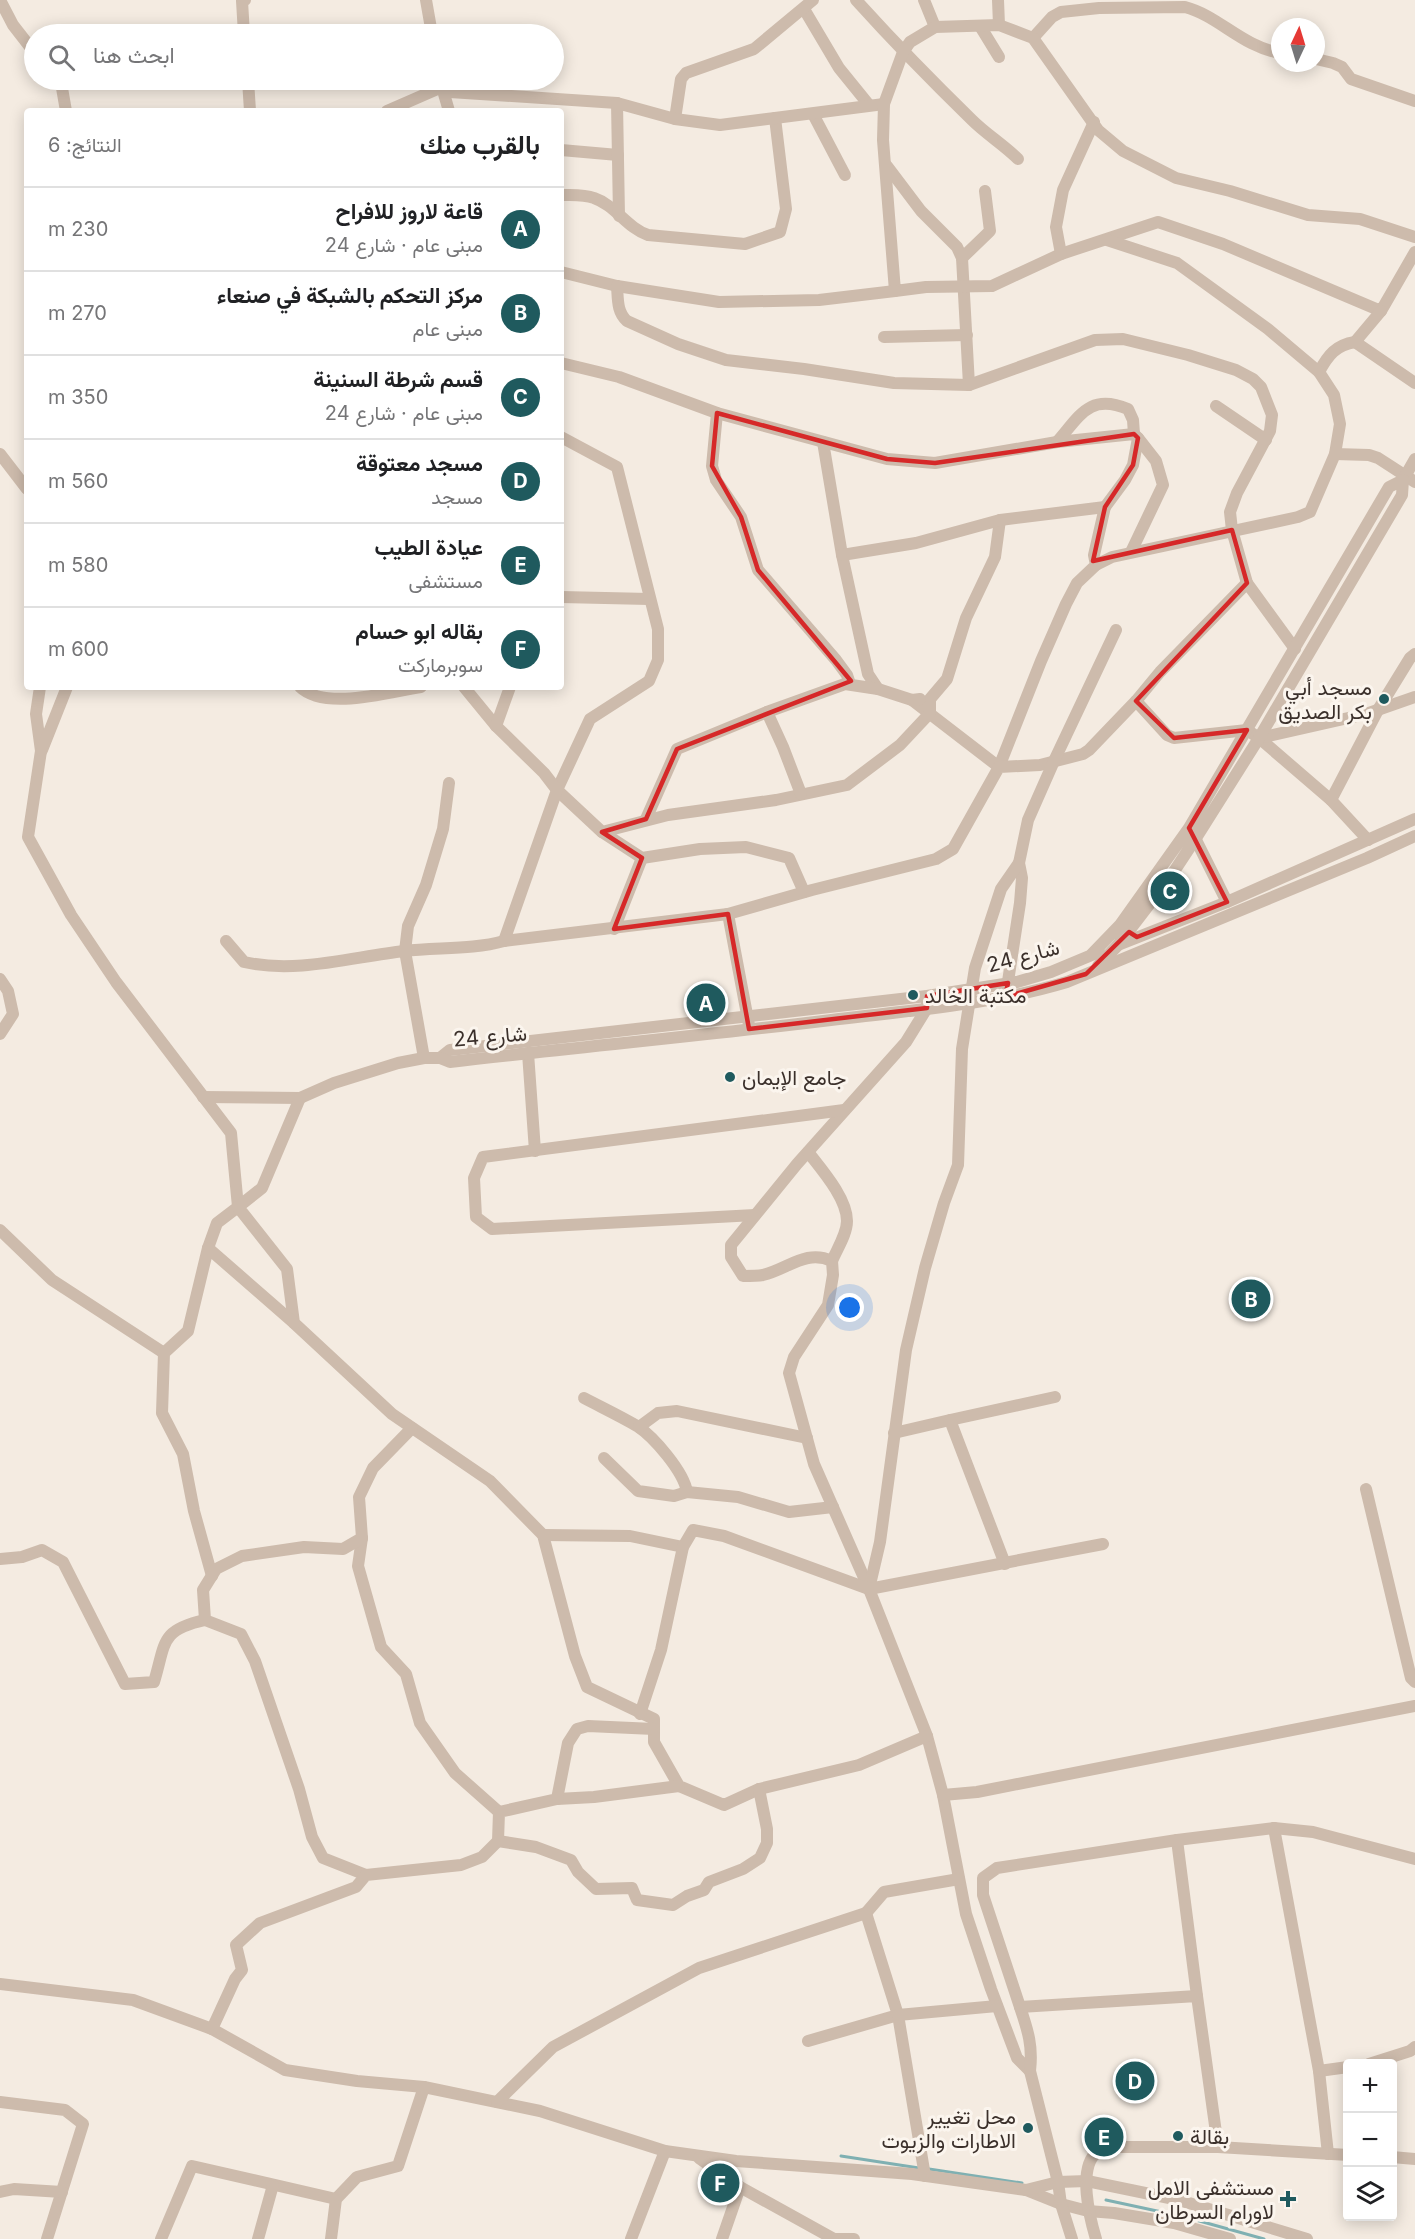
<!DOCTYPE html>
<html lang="ar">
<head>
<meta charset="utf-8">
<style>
	:root { --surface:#fff; --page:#f6f6f6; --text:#202124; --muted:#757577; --line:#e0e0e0; --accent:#1f5a5e }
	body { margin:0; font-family:Inter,Vazirmatn,sans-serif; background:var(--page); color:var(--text); direction:rtl }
	.controls { position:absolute; right:18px; bottom:18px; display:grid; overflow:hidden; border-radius:6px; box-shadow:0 3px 15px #0003 }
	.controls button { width:54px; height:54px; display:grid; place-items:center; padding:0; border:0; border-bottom:2px solid var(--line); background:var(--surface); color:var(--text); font:30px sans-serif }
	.compass { position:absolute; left:1271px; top:18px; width:54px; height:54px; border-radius:50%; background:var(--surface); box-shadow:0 3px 15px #0003; rotate:4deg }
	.you { position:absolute; left:850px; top:1308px; width:21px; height:21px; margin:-15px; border:4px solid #fff; border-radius:50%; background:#1a73e8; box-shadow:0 0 0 9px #1a73e833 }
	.badge { display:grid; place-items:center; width:39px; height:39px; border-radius:50%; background:var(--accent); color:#fff; font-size:20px; font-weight:700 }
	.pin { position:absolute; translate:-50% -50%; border:3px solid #fff; box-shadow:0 2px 6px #0006 }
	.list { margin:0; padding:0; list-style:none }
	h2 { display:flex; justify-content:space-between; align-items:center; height:78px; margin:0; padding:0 24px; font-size:26px }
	h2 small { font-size:20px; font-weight:400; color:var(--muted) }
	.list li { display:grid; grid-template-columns:39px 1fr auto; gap:18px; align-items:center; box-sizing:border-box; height:84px; padding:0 24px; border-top:2px solid var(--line) }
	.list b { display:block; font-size:22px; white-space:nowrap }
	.list p { margin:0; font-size:20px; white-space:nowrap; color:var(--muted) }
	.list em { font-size:20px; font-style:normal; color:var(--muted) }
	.icon { flex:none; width:33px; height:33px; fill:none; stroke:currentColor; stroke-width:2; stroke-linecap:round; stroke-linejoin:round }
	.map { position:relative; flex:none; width:1415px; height:2239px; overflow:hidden; direction:ltr }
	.search { position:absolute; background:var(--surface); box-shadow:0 3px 15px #0003; left:24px; top:24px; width:540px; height:66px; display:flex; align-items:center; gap:15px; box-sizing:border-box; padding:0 21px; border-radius:33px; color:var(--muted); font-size:22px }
	.panel { position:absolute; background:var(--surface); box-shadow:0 3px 15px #0003; left:24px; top:108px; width:540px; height:582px; border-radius:6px; direction:rtl }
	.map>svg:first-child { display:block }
</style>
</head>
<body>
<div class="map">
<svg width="1415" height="2239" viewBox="0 0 1415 2239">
	<rect width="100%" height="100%" fill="#f4ebe1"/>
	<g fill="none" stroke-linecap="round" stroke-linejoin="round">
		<g stroke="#7fb0b2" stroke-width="3">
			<polyline points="841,2156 919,2168"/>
			<polyline points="929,2169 1022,2183"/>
			<polyline points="1106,2200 1185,2217 1264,2239"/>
		</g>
		<g stroke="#cdbbac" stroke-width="12">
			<polyline points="0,0 13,25 34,52"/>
			<polyline points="426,0 432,34"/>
			<path d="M 856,0 C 893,41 932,81 972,120 C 986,134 1004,145 1018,159"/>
			<polyline points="924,0 935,27"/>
			<polyline points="998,0 999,25"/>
			<polyline points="804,9 839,68 869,105"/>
			<polyline points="980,26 999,57"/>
			<polyline points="244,34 242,1 245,0"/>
			<path d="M 1033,38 L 1052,17 L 1061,12 L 1099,8 L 1185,7 C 1219,16 1241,46 1280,53"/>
			<polyline points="1316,59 1333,63 1342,67 1351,79 1415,101"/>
			<polyline points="56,80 62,88 66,111"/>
			<polyline points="248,80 250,111"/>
			<polyline points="441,80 443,90 450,92 617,103"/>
			<polyline points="387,111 442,87 449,111"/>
			<polyline points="813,114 845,175"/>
			<polyline points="675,119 681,79 686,73 754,49 813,0"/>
			<polyline points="561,150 618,155"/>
			<polyline points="887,166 921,211 957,247 962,258 969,385"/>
			<path d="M 561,195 C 572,195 584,194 594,198 C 615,205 627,228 648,235 L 745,244 L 780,232 L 786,209 L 775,118 L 884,104"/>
			<polyline points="619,216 617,103 675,119 720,125 775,118"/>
			<polyline points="1415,237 1360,219 1308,215 1230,191 1176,178 1123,151 1098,130 1033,38 999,25 935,27 910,42 903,52 884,104 883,140 895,291 926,287 992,286 1061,254 1158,222 1223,244 1381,311 1415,252"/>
			<polyline points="1061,254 1056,227 1063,190 1094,122"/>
			<polyline points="962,258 990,231 985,191"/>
			<polyline points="561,272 617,286 719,302 819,300 895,291"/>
			<path d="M 617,286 C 618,300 617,312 627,321 L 678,344 L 726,360 L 804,369 L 894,383 L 969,385 L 1095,340 L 1123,339 L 1188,355 L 1236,370 L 1253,379 L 1261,387 L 1272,415 L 1270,431 L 1237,493 L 1230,512 L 1232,530 L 1247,583"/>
			<polyline points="1381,311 1355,342 1415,383"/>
			<polyline points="884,337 967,335"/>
			<polyline points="561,363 619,377 717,413 887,459 935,463 1057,442 1134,434 1138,438 1133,465 1125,480 1105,507 1094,555 1096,565 1077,583 1066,604 1041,661 999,767 912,700"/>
			<path d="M 1319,372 C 1328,355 1336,345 1355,342"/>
			<polyline points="1216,406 1266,440"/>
			<polyline points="717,413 712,466 716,480 741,517 758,570 836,660 847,675 850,684"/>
			<polyline points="561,437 617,467 658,629 658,660 649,681 590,719 557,790 602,832 668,815 776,800 847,785 900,745 930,713 930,699 947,679 966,618 995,557 1000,520"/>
			<polyline points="823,442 842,555 868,674 878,689"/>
			<path d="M 1057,442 C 1080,416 1089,393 1128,409 L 1133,420 L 1134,434"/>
			<polyline points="0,454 27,489"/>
			<polyline points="1335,454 1369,455 1378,458 1415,482"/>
			<polyline points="1403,480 1415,459"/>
			<polyline points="1131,552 1163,485 1156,461 1138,438"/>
			<polyline points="842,555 916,543 1000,520 1105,507"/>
			<polyline points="1096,565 1112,557 1298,517 1310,512 1335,454 1340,424 1334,395 1319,372 1268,329 1177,263 1107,240"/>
			<polyline points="561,597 649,599"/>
			<polyline points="40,687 36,714 41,751 28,837 71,915 116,982 231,1133 238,1207 217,1223 208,1248"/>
			<path d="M 300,687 C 325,711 389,692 421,687"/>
			<polyline points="464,687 496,726 544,773 557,790 504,941"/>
			<polyline points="1136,701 1167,735 1174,738 1247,730 1259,738 1331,800 1368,840"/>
			<polyline points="767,712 783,747 801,794"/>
			<polyline points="496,726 510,687"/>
			<polyline points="1259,738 1366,714 1415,697"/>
			<polyline points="42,750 67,687"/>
			<polyline points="1331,800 1378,710 1410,658 1415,654"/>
			<polyline points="646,819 677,749 767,712 845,684 878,689 912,700 920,699"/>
			<polyline points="602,832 642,858 700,849 746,847 789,858 804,892"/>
			<polyline points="1193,834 1227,902"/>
			<polyline points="728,914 749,1025"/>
			<polyline points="614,929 642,858"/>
			<path d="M 226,941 L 244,962 C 296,974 352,957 404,951 C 437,947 472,950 504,941 L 728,914 L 812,890 L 936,859 L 953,849 L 999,767 L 1040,765 L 1083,754 L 1089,750 L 1136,701 L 1160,672 L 1247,583 L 1295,649"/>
			<polyline points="1118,945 1227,902 1415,819"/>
			<polyline points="1092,954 1120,925 1189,828 1389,487 1403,480 1402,495 1259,738 1196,838 1171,876 1118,945 1098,966"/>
			<polyline points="0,979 8,991 13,1014 0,1034"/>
			<polyline points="1007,988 1020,903 1022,878 1019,863 1028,820 1054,761 1116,630"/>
			<path d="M 927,996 L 927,1008 L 906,1042 L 797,1164 L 731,1245 L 731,1257 L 743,1276 C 750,1276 757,1276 763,1275 C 788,1269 806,1249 832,1261 L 833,1275 L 828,1305 L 794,1357 L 789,1373 L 814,1464 L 869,1589 L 927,1736 L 943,1795 L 966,1914 L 991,1989 L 1017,2058 L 1030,2071"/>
			<polyline points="528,1053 535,1151"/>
			<polyline points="424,1058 405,951 408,926 426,885 443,829 449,783"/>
			<polyline points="440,1058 450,1050 927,996 1017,982 1051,972 1099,952"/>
			<path d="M 203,1097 L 300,1098 L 334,1083 L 398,1063 L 424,1058 L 440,1058 L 450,1062 C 580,1047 710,1035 839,1019 C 915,1010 994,1004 1067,982 L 1367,858 L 1415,836"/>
			<polyline points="300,1098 262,1188 238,1207 287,1269 294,1323 392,1414 490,1481 543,1535 575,1656 587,1687 654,1719 654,1742 679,1786 724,1805 759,1789 859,1765 927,1736"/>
			<path d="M 808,1152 C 821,1169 847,1198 847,1221 C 847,1234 837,1249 832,1261"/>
			<polyline points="755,1215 492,1229 476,1217 474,1178 483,1157 844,1110"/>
			<polyline points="0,1230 52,1280 164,1353"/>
			<path d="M 584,1398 C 601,1407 620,1416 637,1426 C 654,1437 684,1472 687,1492"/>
			<polyline points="950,1420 1055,1397"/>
			<polyline points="639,1427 658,1413 677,1411 807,1438"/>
			<polyline points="894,1433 950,1420 1005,1564"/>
			<polyline points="604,1458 638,1491 674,1496 687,1492 738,1497 789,1512 833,1507"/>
			<polyline points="1366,1489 1411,1678 1415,1682"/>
			<polyline points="543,1535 630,1536 683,1547"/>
			<polyline points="362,1538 358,1566 381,1647 406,1674 420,1723 455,1773 499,1812"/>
			<path d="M 0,1559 L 22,1557 L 42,1550 L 63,1562 L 125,1684 L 154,1682 C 166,1642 160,1630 205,1620"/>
			<polyline points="212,1576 194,1511 183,1454 162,1413 164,1353 188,1331 208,1248 294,1323"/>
			<polyline points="869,1589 880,1542 906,1350 925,1268 944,1203 958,1165 962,1049 975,968 1001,889 1019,863"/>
			<polyline points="640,1714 661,1650 683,1547 693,1530 724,1536 869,1589 1103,1544"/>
			<polyline points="943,1795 977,1792 1415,1706"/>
			<polyline points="557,1799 594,1797 679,1786"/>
			<polyline points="1274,1828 1319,2071 1328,2154"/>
			<polyline points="1177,1840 1197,1996"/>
			<polyline points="498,1841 536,1847 571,1860 578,1872 596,1889 632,1888 637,1900 673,1905 687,1896 704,1890 709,1882 743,1869 760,1858 767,1843 767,1829 759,1789"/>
			<polyline points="366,1875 323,1858 312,1837 299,1789 255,1661 241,1634 205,1620 203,1590 216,1569 242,1556 304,1547 343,1549 362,1538 359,1497 373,1468 412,1428"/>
			<polyline points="866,1913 884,1892 959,1879"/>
			<polyline points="0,1984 133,2000 212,2029 285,2070 357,2081 424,2087 540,2111 665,2151 736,2161 912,2174 1026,2190 1061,2204 1088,2211 1114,2213 1174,2223 1230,2239"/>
			<path d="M 1020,2007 C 1028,2031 1033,2046 1030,2071 L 1058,2182 L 1061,2204 L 1072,2239"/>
			<polyline points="212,2029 235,1979 242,1970 236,1945 260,1923 356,1887 366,1875 461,1865 482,1857 498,1841 499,1812 557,1799 568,1743 577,1729 588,1726 654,1729"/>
			<polyline points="1369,2064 1410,2051 1415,2047"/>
			<polyline points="1319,2071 1348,2067"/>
			<polyline points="0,2102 65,2110 83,2124 47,2239"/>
			<polyline points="497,2102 553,2047 699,1968 866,1913 898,2015 808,2041"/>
			<polyline points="1218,2147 1197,1996 1020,2007 983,1895 983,1878 997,1868 1177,1840 1274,1828 1313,1832 1415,1859"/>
			<polyline points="1392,2157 1415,2159"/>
			<polyline points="699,2158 740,2187 834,2239 854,2239"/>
			<polyline points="925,2176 898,2015 997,2006"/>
			<polyline points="1026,2190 1058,2182 1087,2181 1179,2200 1307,2239"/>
			<polyline points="0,2192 14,2189 62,2192"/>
			<polyline points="161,2239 192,2166 336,2199"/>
			<polyline points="258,2239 273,2185"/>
			<polyline points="331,2239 336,2199 357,2177 398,2166 424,2087"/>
			<polyline points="631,2239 665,2151"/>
			<polyline points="722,2239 740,2187"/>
			<path d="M 1096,2239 C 1090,2219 1077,2168 1097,2152 C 1100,2150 1107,2148 1111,2147 L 1218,2147 L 1348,2155"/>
		</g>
	</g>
	<path fill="none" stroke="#d62828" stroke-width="4.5" stroke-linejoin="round" d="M 717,413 L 887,459 L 935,463 L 1134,434 L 1138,438 L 1133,465 L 1105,507 L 1093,561 L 1232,530 L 1247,583 L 1136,701 L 1174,738 L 1247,730 L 1189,828 L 1227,902 L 1137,937 L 1129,932 L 1086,974 L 1005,997 L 1008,983 L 927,996 L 927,1008 L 749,1029 L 728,914 L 614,929 L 642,858 L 602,832 L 646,819 L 677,749 L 851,681 L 758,570 L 741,517 L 712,466 Z"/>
	<g fill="#1f5a5e" stroke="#fbf5ee" stroke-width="2">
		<circle cx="1384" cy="699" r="6"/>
		<circle cx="913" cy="995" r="6"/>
		<circle cx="730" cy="1077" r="6"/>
		<circle cx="1028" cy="2128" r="6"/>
		<circle cx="1178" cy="2136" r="6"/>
		<path d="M1285 2190h6v6h6v6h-6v6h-6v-6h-6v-6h6z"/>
	</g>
	<g text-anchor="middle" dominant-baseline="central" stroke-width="6" stroke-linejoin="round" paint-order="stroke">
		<g font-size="21" fill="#3b302b" stroke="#fbf5ee" text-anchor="end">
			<text x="1372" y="687">مسجد أبي<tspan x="1372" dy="24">بكر الصديق</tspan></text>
			<text x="925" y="995" text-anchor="start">مكتبة الخالد</text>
			<text x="742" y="1077" text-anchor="start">جامع الإيمان</text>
			<text x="1016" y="2116">محل تغيير<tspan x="1016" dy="24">الاطارات والزيوت</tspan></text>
			<text x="1190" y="2136" text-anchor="start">بقالة</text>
			<text x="1274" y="2187">مستشفى الامل<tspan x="1274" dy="24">لاورام السرطان</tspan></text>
		</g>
		<g font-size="21" fill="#3b302b" stroke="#fbf5ee">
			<text transform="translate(1023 956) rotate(-15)">شارع 24</text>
			<text transform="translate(490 1036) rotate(-5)">شارع 24</text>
		</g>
	</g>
</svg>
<div class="controls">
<button>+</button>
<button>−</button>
<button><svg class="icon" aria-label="layers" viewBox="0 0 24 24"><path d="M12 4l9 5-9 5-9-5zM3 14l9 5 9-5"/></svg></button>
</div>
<svg class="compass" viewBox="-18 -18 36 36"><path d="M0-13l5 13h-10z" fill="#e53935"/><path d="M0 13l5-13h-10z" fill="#757577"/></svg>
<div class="you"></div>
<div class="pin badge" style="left:706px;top:1003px">A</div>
<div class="pin badge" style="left:1251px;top:1299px">B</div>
<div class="pin badge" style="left:1170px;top:891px">C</div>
<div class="pin badge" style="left:1135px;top:2081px">D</div>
<div class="pin badge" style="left:1104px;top:2137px">E</div>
<div class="pin badge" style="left:720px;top:2183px">F</div>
<div class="search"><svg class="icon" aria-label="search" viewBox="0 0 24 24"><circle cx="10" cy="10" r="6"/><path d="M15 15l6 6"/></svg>ابحث هنا</div>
<section class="panel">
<h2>بالقرب منك<small>النتائج: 6</small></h2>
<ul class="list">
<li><span class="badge">A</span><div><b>قاعة لاروز للافراح</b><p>مبنى عام · شارع 24</p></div><em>230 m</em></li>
<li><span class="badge">B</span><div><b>مركز التحكم بالشبكة في صنعاء</b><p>مبنى عام</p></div><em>270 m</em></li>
<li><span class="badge">C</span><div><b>قسم شرطة السنينة</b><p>مبنى عام · شارع 24</p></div><em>350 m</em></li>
<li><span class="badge">D</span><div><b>مسجد معتوقة</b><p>مسجد</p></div><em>560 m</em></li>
<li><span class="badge">E</span><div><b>عيادة الطيب</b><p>مستشفى</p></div><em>580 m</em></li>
<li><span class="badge">F</span><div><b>بقاله ابو حسام</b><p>سوبرماركت</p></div><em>600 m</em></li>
</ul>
</section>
</div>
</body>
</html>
